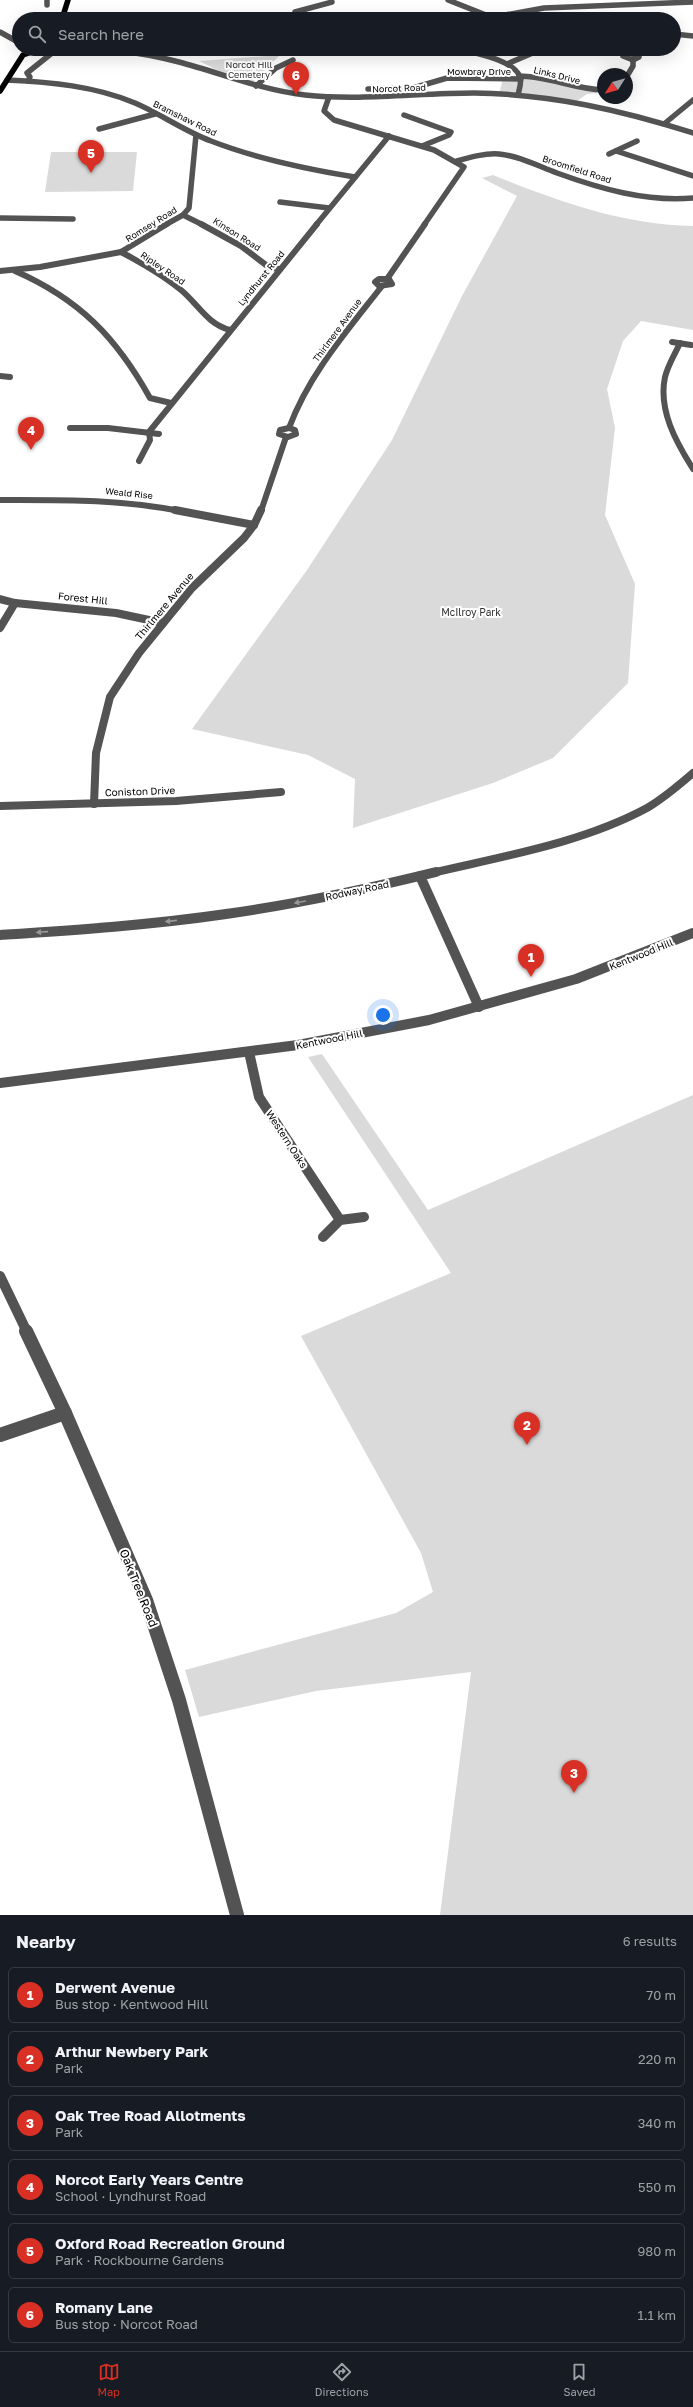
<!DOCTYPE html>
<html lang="en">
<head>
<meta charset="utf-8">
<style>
	:root { --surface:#171b24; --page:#242831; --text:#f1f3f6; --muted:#9ea1a6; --line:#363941; --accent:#d93025 }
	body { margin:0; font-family:"Golos Text",sans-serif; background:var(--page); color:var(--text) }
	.compass { position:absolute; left:597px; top:68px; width:36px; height:36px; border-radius:50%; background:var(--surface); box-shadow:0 4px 16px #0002; rotate:233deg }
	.you { position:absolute; left:383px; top:1015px; width:14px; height:14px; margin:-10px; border:3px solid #fff; border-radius:50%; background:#1a73e8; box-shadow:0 0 0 6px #1a73e833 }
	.badge { display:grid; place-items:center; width:26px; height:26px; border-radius:50%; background:var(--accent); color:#fff; font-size:13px; font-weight:700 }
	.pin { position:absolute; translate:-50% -33px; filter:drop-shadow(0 1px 2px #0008) }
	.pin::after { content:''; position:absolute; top:21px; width:14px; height:12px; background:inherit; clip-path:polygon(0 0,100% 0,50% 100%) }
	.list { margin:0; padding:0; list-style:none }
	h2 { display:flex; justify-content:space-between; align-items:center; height:52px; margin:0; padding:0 16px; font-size:17px }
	h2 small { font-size:13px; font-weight:400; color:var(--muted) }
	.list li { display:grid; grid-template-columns:26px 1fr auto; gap:12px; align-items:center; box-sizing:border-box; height:56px; margin:0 8px 8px; padding:0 8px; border:1px solid var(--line); border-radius:6px }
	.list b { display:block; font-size:15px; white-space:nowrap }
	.list p { margin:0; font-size:13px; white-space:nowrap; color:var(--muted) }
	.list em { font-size:13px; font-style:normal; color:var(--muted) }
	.icon { flex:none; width:22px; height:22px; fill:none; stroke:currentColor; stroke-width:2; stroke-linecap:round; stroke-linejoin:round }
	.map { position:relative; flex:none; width:693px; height:1915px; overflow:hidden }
	.search { position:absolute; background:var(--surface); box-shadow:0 4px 16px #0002; left:12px; right:12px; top:12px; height:44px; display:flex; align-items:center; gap:10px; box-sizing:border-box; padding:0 14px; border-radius:22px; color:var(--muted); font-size:15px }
	.sheet { height:436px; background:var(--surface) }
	nav { display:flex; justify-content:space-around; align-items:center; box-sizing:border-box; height:56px; border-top:1px solid var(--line); background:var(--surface); font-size:11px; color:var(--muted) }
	nav a { display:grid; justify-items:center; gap:2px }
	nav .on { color:var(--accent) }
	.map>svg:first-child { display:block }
</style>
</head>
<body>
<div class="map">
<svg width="693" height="1915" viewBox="0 0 693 1915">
	<rect width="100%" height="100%" fill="#fff"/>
	<g fill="#dadada">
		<polygon points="280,55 252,83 225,74 199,61"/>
		<polygon points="519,76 596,91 597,93 587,94 577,101 499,94 503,79"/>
		<polygon points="51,152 137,152 133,191 45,192"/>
		<path d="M 493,175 C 557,201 623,225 693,226 L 693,330 L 641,321 L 623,341 L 607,389 L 615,428 L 605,515 L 635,584 L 628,683 L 553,758 L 493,783 L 353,828 L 355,779 L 308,755 L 192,729 L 307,570 L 392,440 L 462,296 L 517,196 L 482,178 Z"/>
		<polygon points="322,1054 428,1210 693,1095 693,1915 440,1915 471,1672 316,1691 199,1717 185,1670 396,1613 433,1592 421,1553 301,1336 451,1273 308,1057"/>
	</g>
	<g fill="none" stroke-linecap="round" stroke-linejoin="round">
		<defs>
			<g id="major">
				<polyline points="62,19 68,0"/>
				<polyline points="19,41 19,45"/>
				<polyline points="0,91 23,55 39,49"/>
			</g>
		</defs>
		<use href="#major" stroke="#dbdbdb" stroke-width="6"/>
		<g stroke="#535353" stroke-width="5.5">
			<polyline points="47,0 47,5"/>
			<polyline points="448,0 491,17"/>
			<polyline points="295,12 332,2"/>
			<polyline points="483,19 544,8 693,2"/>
			<polyline points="0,32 18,42"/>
			<polyline points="674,34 693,36"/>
			<path d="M 108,49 C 132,52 156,56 179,62 C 221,73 261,90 305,95 C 361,101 418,93 474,93 C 550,94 621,110 693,133"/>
			<path d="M 459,49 C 475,53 514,60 520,77 C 522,82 519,90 518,95"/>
			<polygon points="631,53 639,57 633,60 623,56"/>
			<polyline points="157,56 172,49"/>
			<polyline points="507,64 542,49"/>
			<path d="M 519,76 C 548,76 574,89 603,90"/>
			<polyline points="627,76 633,66 633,60"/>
			<path d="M 7,80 C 50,82 95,86 135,103 C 161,114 184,131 211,141 C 257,159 306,169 355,177"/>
			<polyline points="28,81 30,77 27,73 52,53"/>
			<polyline points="256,86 276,68 293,60"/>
			<polyline points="368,89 413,88 447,78 521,79"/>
			<polyline points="329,97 324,111 334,120 434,150 464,167 424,225"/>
			<polyline points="404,115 451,132 449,135 422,146"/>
			<polyline points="664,124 693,100"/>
			<polyline points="99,129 155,114"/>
			<polyline points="616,151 693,176"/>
			<polyline points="609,154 637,141"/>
			<path d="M 457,161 C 471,157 485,153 499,154 C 519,156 538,166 557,173 C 601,189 646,202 693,198"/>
			<polyline points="280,202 329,208"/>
			<polyline points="183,215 203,225"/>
			<polyline points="0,218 73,219"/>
			<polyline points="165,225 183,215 189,208 196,135"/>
			<polyline points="316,225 389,136"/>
		</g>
		<g stroke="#535353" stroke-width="6">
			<polyline points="201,224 241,246 270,268 280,269"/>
			<path d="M 121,252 C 142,263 163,275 181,290 C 198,304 207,324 230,330"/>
			<polyline points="0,271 40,267 121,252 167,224"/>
			<path d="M 15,271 C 79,299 116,337 150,398 L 171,403"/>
			<polygon points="379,279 389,279 392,284 379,286 375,282"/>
			<polyline points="387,279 425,224"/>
			<polyline points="672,342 691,345"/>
			<path d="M 680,343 C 675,354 668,365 665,377 C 658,410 676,442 693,469"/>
			<polyline points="0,376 10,377"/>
			<polyline points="70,428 108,428 159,434"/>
			<path d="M 289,428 C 309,374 347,331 382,286"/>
			<polygon points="289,428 295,430 296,434 288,437 279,434 280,430"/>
			<polyline points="139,461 150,440 149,432 317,224"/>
			<path d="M 0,500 C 63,500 117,499 180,511"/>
			<polyline points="261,511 286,437"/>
		</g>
		<g stroke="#535353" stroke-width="8">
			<polyline points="175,510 254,525"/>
			<polyline points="0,599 15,603 116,613 163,623"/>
			<polyline points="0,628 15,603"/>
			<polyline points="94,804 96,753 110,697 139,653 192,588 244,538 254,525 261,510"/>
			<polyline points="0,806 176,801 281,792"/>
			<path d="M 432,873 C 504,856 582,843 647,808 C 664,798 678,786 693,773"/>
		</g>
		<g stroke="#535353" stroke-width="10">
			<polyline points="420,876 479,1007"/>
			<path d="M 0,935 C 75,930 151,925 226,914 C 297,904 367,889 436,872"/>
			<polyline points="249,1052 259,1097 340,1220"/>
			<polyline points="0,1083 298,1045 429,1020 576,979 693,933"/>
			<polyline points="323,1237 340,1220 364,1217"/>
			<polyline points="0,1276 27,1332"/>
		</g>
		<g stroke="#535353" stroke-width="14">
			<polyline points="26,1331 65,1413 146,1600 179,1700 237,1915"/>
			<polyline points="0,1435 65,1413"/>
		</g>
		<use href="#major" stroke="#000" stroke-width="5.5"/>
	</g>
	<defs><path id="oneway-solid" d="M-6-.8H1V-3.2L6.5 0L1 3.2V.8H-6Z"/></defs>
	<g fill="#989898">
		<use href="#oneway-solid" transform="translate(300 902) rotate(170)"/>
		<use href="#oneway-solid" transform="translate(171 921) rotate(174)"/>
		<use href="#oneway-solid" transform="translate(42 932) rotate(176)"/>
	</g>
	<g text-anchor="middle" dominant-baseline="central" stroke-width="4" stroke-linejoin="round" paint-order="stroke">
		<g font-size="9" fill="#313131" stroke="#fff">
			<text x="249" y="64">Norcot Hill<tspan x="249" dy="10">Cemetery</tspan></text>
		</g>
		<g font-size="9" fill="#000" stroke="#fff">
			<text x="479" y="71">Mowbray Drive</text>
			<text transform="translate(557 75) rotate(14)">Links Drive</text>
			<text transform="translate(399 88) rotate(-2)">Norcot Road</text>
			<text transform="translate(185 118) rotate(26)">Bramshaw Road</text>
			<text transform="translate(577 169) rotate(18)">Broomfield Road</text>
			<text transform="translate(151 224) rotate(-32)">Romsey Road</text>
			<text transform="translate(237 234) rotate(32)">Kinson Road</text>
			<text transform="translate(163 268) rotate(34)">Ripley Road</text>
			<text transform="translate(261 278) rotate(-51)">Lyndhurst Road</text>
			<text transform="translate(337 330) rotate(-54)">Thirlmere Avenue</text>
			<text transform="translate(129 493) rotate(6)">Weald Rise</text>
		</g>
		<g font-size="10" fill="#000" stroke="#fff">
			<text transform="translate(83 598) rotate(6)">Forest Hill</text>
			<text transform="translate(164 606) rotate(-50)">Thirlmere Avenue</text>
			<text transform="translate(140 791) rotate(-2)">Coniston Drive</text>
			<text transform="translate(357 890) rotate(-12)">Rodway Road</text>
			<text transform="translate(641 954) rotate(-22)">Kentwood Hill</text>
			<text transform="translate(329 1039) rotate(-11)">Kentwood Hill</text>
			<text transform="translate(287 1139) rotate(57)">Western Oaks</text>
		</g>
		<g font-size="10" fill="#313131" stroke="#fff">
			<text x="471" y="612">McIlroy Park</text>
		</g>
		<g font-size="12" fill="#000" stroke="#fff">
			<text transform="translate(139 1588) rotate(68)">Oak Tree Road</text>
		</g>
	</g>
</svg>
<svg class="compass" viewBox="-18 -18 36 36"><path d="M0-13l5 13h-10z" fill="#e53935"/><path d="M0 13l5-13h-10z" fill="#9ea1a6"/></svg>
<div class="you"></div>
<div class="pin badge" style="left:531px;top:977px">1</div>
<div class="pin badge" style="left:527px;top:1445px">2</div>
<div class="pin badge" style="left:574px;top:1793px">3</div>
<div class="pin badge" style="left:31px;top:450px">4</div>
<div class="pin badge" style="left:91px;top:173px">5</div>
<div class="pin badge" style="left:296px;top:95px">6</div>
<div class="search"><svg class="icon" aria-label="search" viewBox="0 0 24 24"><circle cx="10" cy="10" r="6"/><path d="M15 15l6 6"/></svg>Search here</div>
</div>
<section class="sheet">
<h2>Nearby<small>6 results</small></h2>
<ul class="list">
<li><span class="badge">1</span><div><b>Derwent Avenue</b><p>Bus stop · Kentwood Hill</p></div><em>70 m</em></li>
<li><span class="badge">2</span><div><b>Arthur Newbery Park</b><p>Park</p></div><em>220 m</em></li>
<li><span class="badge">3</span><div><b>Oak Tree Road Allotments</b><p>Park</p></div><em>340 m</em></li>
<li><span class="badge">4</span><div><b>Norcot Early Years Centre</b><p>School · Lyndhurst Road</p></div><em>550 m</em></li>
<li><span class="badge">5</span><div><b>Oxford Road Recreation Ground</b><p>Park · Rockbourne Gardens</p></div><em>980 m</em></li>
<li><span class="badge">6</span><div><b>Romany Lane</b><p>Bus stop · Norcot Road</p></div><em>1.1 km</em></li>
</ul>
</section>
<nav>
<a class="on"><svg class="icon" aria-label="map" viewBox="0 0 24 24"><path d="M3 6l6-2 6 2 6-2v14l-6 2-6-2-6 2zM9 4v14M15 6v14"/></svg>Map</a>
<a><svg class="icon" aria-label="directions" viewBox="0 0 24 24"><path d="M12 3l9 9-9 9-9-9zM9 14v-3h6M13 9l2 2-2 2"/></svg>Directions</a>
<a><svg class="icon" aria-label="saved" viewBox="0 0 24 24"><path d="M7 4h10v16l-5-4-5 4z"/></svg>Saved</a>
</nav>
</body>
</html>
